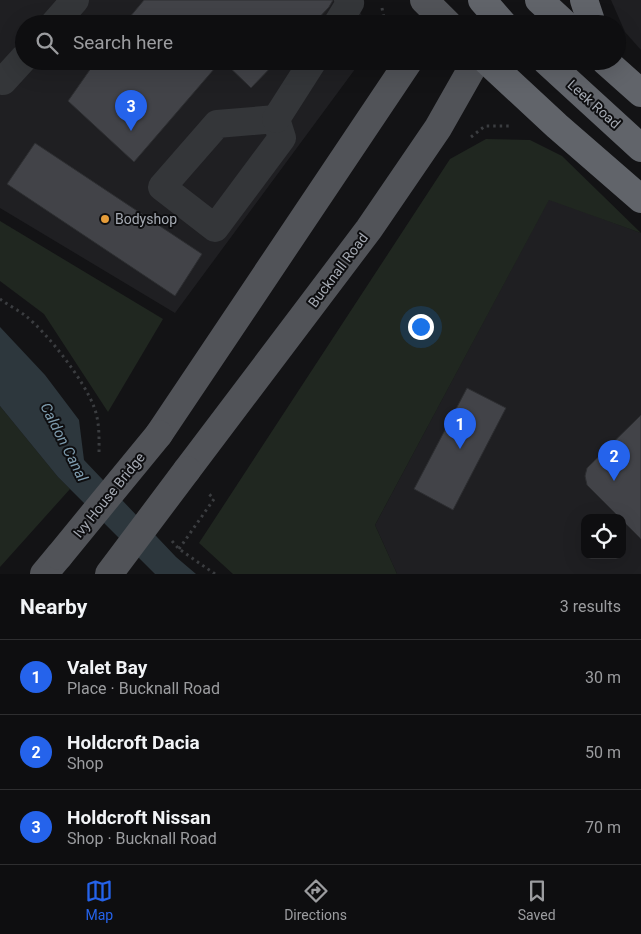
<!DOCTYPE html>
<html lang="en">
<head>
<meta charset="utf-8">
<style>
	:root { --surface:#0e0e10; --page:#1c1c1e; --text:#f1f3f6; --muted:#9b9c9f; --line:#2e2e30; --accent:#2563eb }
	body { margin:0; font-family:Roboto,sans-serif; background:var(--page); color:var(--text) }
	.controls { position:absolute; right:15px; bottom:15px; display:grid; overflow:hidden; border-radius:10px; box-shadow:0 5px 20px #0002 }
	.controls button { width:45px; height:45px; display:grid; place-items:center; padding:0; border:0; border-bottom:1px solid var(--line); background:var(--surface); color:var(--text); font:25px sans-serif }
	.you { position:absolute; left:420px; top:326px; width:18px; height:18px; margin:-12px; border:4px solid #fff; border-radius:50%; background:#1a73e8; box-shadow:0 0 0 8px #1a73e833 }
	.badge { display:grid; place-items:center; width:32px; height:32px; border-radius:50%; background:var(--accent); color:#fff; font-size:16px; font-weight:700 }
	.pin { position:absolute; translate:-50% -41px; filter:drop-shadow(0 1px 2px #0008) }
	.pin::after { content:''; position:absolute; top:26px; width:18px; height:15px; background:inherit; clip-path:polygon(0 0,100% 0,50% 100%) }
	.list { margin:0; padding:0; list-style:none }
	h2 { display:flex; justify-content:space-between; align-items:center; height:65px; margin:0; padding:0 20px; font-size:21px }
	h2 small { font-size:16px; font-weight:400; color:var(--muted) }
	.list li { display:grid; grid-template-columns:32px 1fr auto; gap:15px; align-items:center; box-sizing:border-box; height:75px; padding:0 20px; border-top:1px solid var(--line) }
	.list b { display:block; font-size:19px; white-space:nowrap }
	.list p { margin:0; font-size:16px; white-space:nowrap; color:var(--muted) }
	.list em { font-size:16px; font-style:normal; color:var(--muted) }
	.icon { flex:none; width:28px; height:28px; fill:none; stroke:currentColor; stroke-width:2; stroke-linecap:round; stroke-linejoin:round }
	.map { position:relative; flex:none; width:641px; height:574px; overflow:hidden }
	.search { position:absolute; background:var(--surface); box-shadow:0 5px 20px #0002; left:15px; right:15px; top:15px; height:55px; display:flex; align-items:center; gap:12px; box-sizing:border-box; padding:0 18px; border-radius:28px; color:var(--muted); font-size:19px }
	.sheet { height:290px; background:var(--surface) }
	nav { display:flex; justify-content:space-around; align-items:center; box-sizing:border-box; height:70px; border-top:1px solid var(--line); background:var(--surface); font-size:14px; color:var(--muted) }
	nav a { display:grid; justify-items:center; gap:2px }
	nav .on { color:var(--accent) }
	.map>svg:first-child { display:block }
</style>
</head>
<body>
<div class="map">
<svg width="641" height="574" viewBox="0 0 641 574">
	<rect width="100%" height="100%" fill="#131315"/>
	<g fill="#1f1f22" fill-rule="evenodd">
		<polygon points="0,0 354,0 366,24 24,24 24,61 361,61 175,313 0,208"/>
		<polygon points="611,0 641,0 641,50 625,32"/>
		<path d="M 549,199 L 641,233 L 641,574 L 397,574 L 375,525 ZM 585,518 L 622,518 L 622,555 L 585,555 Z"/>
	</g>
	<g fill="#202720">
		<polygon points="486,139 530,140 562,156 641,233 549,200 375,525 397,574 233,574 199,543 450,159"/>
		<polygon points="0,221 163,319 108,412 44,314 0,281"/>
		<polygon points="0,406 58,477 70,489 0,567"/>
	</g>
	<polygon fill="#2d373d" points="0,327 45,375 79,420 84,460 176,557 196,574 155,574 58,477 0,406"/>
	<g fill="#424348" stroke="#2d2e31">
		<polygon points="144,0 333,0 329,7 313,24 124,24"/>
		<polygon points="96,61 221,61 134,162 68,101"/>
		<polygon points="223,61 277,61 251,88"/>
		<polygon points="35,143 202,254 175,296 7,184"/>
		<polygon points="467,388 506,408 453,510 414,489"/>
		<polygon points="641,415 641,539 622,520 622,518 620,518 587,485 585,476 587,468"/>
	</g>
	<g fill="none" stroke-linecap="round" stroke-linejoin="round">
		<g stroke="#3b3d40" stroke-width="3" stroke-dasharray="2.5 4" stroke-linecap="butt">
			<polyline points="382,8 385,24"/>
			<polyline points="471,137 485,126 510,126"/>
			<path d="M 0,299 C 8,305 18,310 26,316 C 48,334 84,380 94,407 C 100,422 99,440 99,456"/>
			<polyline points="172,541 179,549 215,574"/>
			<polyline points="179,549 214,499 208,493"/>
		</g>
		<g stroke="#343639" stroke-width="28">
			<polyline points="54,24 75,0"/>
			<polyline points="337,24 350,3 348,0"/>
			<polyline points="0,78 3,81 24,58"/>
			<polygon points="276,119 282,138 215,228 162,187 217,124"/>
			<polyline points="276,119 313,61"/>
		</g>
		<g stroke="#515358" stroke-width="28">
			<polyline points="424,0 448,24"/>
			<polyline points="159,434 409,61"/>
			<polyline points="187,470 369,229 438,128 476,61"/>
			<polyline points="44,574 59,556"/>
		</g>
		<g stroke="#61646a" stroke-width="28">
			<polyline points="482,0 503,24"/>
			<polyline points="539,0 565,24"/>
			<polyline points="584,0 592,24"/>
			<polyline points="487,61 557,126 641,199"/>
			<polyline points="546,61 641,148"/>
			<polyline points="605,61 641,93"/>
		</g>
		<g stroke="#515358" stroke-width="28">
			<polyline points="59,556 159,434"/>
			<polyline points="109,574 187,470"/>
		</g>
	</g>
	<circle fill="#e69d3a" stroke="#0e0e10" stroke-width="2" cx="105" cy="219" r="5"/>
	<g text-anchor="middle" dominant-baseline="central" stroke-width="4" stroke-linejoin="round" paint-order="stroke">
		<g font-size="14" fill="#a6abb4" stroke="#0e0e10">
			<text transform="translate(594 104) rotate(42)">Leek Road</text>
			<text transform="translate(338 270) rotate(-53)">Bucknall Road</text>
			<text transform="translate(109 495) rotate(-51)">Ivy House Bridge</text>
		</g>
		<g font-size="14" fill="#a6abb4" stroke="#0e0e10" text-anchor="start">
			<text x="115" y="219">Bodyshop</text>
		</g>
		<g font-size="15" font-style="italic" fill="#7e9cae" stroke="#0e0e10">
			<text transform="translate(64 442) rotate(63)">Caldon Canal</text>
		</g>
	</g>
</svg>
<div class="controls">
<button><svg class="icon" aria-label="locate" viewBox="0 0 24 24"><circle cx="12" cy="12" r="6"/><path d="M12 2v4M12 18v4M2 12h4M18 12h4"/></svg></button>
</div>
<div class="you"></div>
<div class="pin badge" style="left:460px;top:449px">1</div>
<div class="pin badge" style="left:614px;top:481px">2</div>
<div class="pin badge" style="left:131px;top:131px">3</div>
<div class="search"><svg class="icon" aria-label="search" viewBox="0 0 24 24"><circle cx="10" cy="10" r="6"/><path d="M15 15l6 6"/></svg>Search here</div>
</div>
<section class="sheet">
<h2>Nearby<small>3 results</small></h2>
<ul class="list">
<li><span class="badge">1</span><div><b>Valet Bay</b><p>Place · Bucknall Road</p></div><em>30 m</em></li>
<li><span class="badge">2</span><div><b>Holdcroft Dacia</b><p>Shop</p></div><em>50 m</em></li>
<li><span class="badge">3</span><div><b>Holdcroft Nissan</b><p>Shop · Bucknall Road</p></div><em>70 m</em></li>
</ul>
</section>
<nav>
<a class="on"><svg class="icon" aria-label="map" viewBox="0 0 24 24"><path d="M3 6l6-2 6 2 6-2v14l-6 2-6-2-6 2zM9 4v14M15 6v14"/></svg>Map</a>
<a><svg class="icon" aria-label="directions" viewBox="0 0 24 24"><path d="M12 3l9 9-9 9-9-9zM9 14v-3h6M13 9l2 2-2 2"/></svg>Directions</a>
<a><svg class="icon" aria-label="saved" viewBox="0 0 24 24"><path d="M7 4h10v16l-5-4-5 4z"/></svg>Saved</a>
</nav>
</body>
</html>
